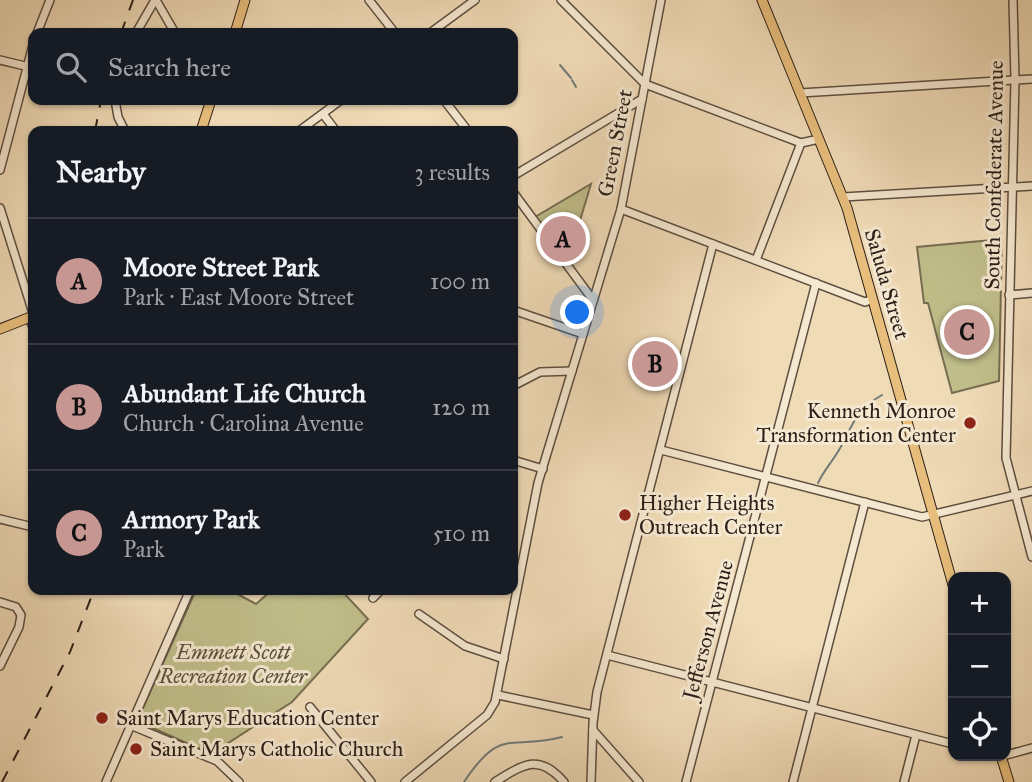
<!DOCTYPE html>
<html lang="en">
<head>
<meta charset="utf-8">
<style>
	:root { --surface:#171b24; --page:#20242c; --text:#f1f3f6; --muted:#9ea1a6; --line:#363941; --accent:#c59692 }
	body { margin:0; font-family:"IM FELL Great Primer",serif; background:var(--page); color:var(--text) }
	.controls { position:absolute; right:21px; bottom:21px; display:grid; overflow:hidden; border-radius:14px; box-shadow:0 2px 5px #0004 }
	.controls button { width:63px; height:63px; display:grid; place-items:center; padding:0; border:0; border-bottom:2px solid var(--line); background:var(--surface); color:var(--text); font:35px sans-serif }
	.you { position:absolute; left:578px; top:313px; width:24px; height:24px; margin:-18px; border:5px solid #fff; border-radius:50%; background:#1a73e8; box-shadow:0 0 0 10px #1a73e833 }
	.badge { display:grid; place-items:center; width:46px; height:46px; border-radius:50%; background:var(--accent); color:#111; font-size:23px; font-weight:700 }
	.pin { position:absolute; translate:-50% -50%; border:4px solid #fff; box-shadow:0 2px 7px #0006 }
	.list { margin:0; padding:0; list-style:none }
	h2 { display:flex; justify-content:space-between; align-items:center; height:91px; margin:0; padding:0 28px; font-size:30px }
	h2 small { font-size:23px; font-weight:400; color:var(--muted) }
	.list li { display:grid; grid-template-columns:46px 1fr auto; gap:21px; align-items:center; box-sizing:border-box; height:126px; padding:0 28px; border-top:2px solid var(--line) }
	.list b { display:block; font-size:26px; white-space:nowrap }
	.list p { margin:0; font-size:23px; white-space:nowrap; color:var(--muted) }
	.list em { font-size:23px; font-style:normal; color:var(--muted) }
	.icon { flex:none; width:38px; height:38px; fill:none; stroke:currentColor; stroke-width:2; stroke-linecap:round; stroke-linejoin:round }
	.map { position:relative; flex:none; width:1032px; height:782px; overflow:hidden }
	.search { position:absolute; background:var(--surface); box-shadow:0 2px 5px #0004; left:28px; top:28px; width:490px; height:77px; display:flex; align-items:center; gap:18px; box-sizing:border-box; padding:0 24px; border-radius:14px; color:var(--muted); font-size:26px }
	.panel { position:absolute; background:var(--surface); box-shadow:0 2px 5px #0004; left:28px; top:126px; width:490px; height:469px; border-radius:14px }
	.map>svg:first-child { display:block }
</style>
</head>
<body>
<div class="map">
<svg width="1032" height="782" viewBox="0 0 1032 782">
	<rect width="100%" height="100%" fill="#f0dbb7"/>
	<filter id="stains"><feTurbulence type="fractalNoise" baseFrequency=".00286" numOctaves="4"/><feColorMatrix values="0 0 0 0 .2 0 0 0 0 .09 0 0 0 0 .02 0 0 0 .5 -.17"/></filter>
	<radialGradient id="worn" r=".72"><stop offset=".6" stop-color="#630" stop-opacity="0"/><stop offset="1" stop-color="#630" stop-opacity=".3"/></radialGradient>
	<g fill="#c0be8a" stroke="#766e52" stroke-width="2">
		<polygon points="591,184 568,260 535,217"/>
		<polygon points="1002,239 999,381 952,393 928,303 924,303 917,247"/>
		<polygon points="196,590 230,590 256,604 272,590 341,590 368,619 292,702 211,754 137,721"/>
	</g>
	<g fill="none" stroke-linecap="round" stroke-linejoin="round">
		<g stroke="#707b79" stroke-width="2">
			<polyline points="560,65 571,78"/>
			<polyline points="572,80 576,87"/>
			<path d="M 818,483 C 824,470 832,462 839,450 C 854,424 854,411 882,395"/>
			<path d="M 464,782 C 502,725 509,751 562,737"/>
		</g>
		<defs>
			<g id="minor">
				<polyline points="156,0 175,33"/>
				<polyline points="369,0 395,33"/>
				<polyline points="561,0 645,84 801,143"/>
				<polyline points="1013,0 1015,80 1006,458 1032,557"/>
				<polyline points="37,33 50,0"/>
				<polyline points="136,33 155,0"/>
				<polyline points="430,33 475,0"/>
				<polyline points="0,60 25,66"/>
				<polyline points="800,93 1032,79"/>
				<polyline points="115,100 118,117 125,131"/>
				<polyline points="444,100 468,131"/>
				<polyline points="323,114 336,131"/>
				<polyline points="299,131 341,100"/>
				<polyline points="0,170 33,45"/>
				<polyline points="513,176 642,99"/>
				<polyline points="513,192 593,300"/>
				<polyline points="843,197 1032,186"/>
				<polyline points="0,208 33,313"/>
				<polyline points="621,209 865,302 873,299"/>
				<polyline points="756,260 801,143 819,139"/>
				<polyline points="1009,295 1032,293"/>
				<polyline points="513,310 583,334"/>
				<polyline points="30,318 33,328"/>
				<polyline points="513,386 540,372 572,371"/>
				<polyline points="661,450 922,517 1032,491"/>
				<polyline points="513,460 543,469"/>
				<polyline points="0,519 33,527"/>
				<polyline points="373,598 381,590"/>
				<polyline points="0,602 16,607 21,615 19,627 0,666"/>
				<polyline points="419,614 465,646 504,659"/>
				<polyline points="607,655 953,744"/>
				<polyline points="498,695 593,715"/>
				<polyline points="310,707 371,782"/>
				<polyline points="130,725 217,761 239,782"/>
				<polyline points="593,730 639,782"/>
				<polyline points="1006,755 1032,748"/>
				<polyline points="106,782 190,590"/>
				<polyline points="405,782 487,715 495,702 538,483 621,209 661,0"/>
				<path d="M 495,782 C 524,764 539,753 564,782"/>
				<polyline points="591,782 593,723 597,692 713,244"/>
				<polyline points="686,782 816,283"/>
				<polyline points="793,782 865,502"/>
				<polyline points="904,782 916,735"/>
			</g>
			<g id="major">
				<polyline points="762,0 847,208 953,585"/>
				<polyline points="235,33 245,0"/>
				<polyline points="201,131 211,100"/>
				<polyline points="0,329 33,316"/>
				<polyline points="1001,756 1009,782"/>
			</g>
		</defs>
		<use href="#minor" stroke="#5d4e40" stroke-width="10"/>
		<use href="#major" stroke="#2c1f19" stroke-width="11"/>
		<use href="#minor" stroke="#f5e8d0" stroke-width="7"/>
		<use href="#major" stroke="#e8be7c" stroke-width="9"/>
		<g stroke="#2c1f19" stroke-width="2" stroke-dasharray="12 12" stroke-linecap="butt">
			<polyline points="121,33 133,0"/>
			<polyline points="95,131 101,100"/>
			<polyline points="2,782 70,652 94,590"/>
		</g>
	</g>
	<g fill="#8f2418" stroke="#f5e8d0" stroke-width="2.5">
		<circle cx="970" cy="423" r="7"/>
		<circle cx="625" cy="515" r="7"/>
		<circle cx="102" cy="718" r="7"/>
		<circle cx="136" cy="749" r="7"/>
	</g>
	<g text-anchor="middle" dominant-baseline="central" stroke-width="6" stroke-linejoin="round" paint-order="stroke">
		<g font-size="21" fill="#2c1f19" stroke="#f5e8d0">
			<text transform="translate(615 143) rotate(-79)">Green Street</text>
			<text transform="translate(994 175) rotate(-89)">South Confederate Avenue</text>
			<text transform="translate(887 284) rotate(74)">Saluda Street</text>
			<text transform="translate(708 630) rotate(-75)">Jefferson Avenue</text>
		</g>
		<g font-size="21" fill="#2c1f19" stroke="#f5e8d0" text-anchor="start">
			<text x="956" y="411" text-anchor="end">Kenneth Monroe<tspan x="956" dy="24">Transformation Center</tspan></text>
			<text x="639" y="503">Higher Heights<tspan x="639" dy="24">Outreach Center</tspan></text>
			<text x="116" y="718">Saint Marys Education Center</text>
			<text x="150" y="749">Saint Marys Catholic Church</text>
		</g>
		<g font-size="21" font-style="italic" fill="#584f3b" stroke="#f5e8d0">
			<text x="233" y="652">Emmett Scott<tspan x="233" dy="24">Recreation Center</tspan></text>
		</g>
	</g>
	<rect width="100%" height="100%" filter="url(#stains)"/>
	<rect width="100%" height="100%" fill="url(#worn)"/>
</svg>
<div class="controls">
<button>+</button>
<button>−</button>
<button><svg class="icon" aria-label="locate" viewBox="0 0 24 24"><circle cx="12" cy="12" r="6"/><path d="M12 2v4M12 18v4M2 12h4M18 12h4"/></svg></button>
</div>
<div class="you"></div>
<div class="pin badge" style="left:563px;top:239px">A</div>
<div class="pin badge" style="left:655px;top:364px">B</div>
<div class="pin badge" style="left:967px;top:332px">C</div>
<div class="search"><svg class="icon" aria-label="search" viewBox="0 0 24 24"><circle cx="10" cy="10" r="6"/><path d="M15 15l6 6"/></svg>Search here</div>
<section class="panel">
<h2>Nearby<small>3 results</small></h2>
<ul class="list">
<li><span class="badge">A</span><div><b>Moore Street Park</b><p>Park · East Moore Street</p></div><em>100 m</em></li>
<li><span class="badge">B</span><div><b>Abundant Life Church</b><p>Church · Carolina Avenue</p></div><em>120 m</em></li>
<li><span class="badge">C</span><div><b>Armory Park</b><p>Park</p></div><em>510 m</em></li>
</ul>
</section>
</div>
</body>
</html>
